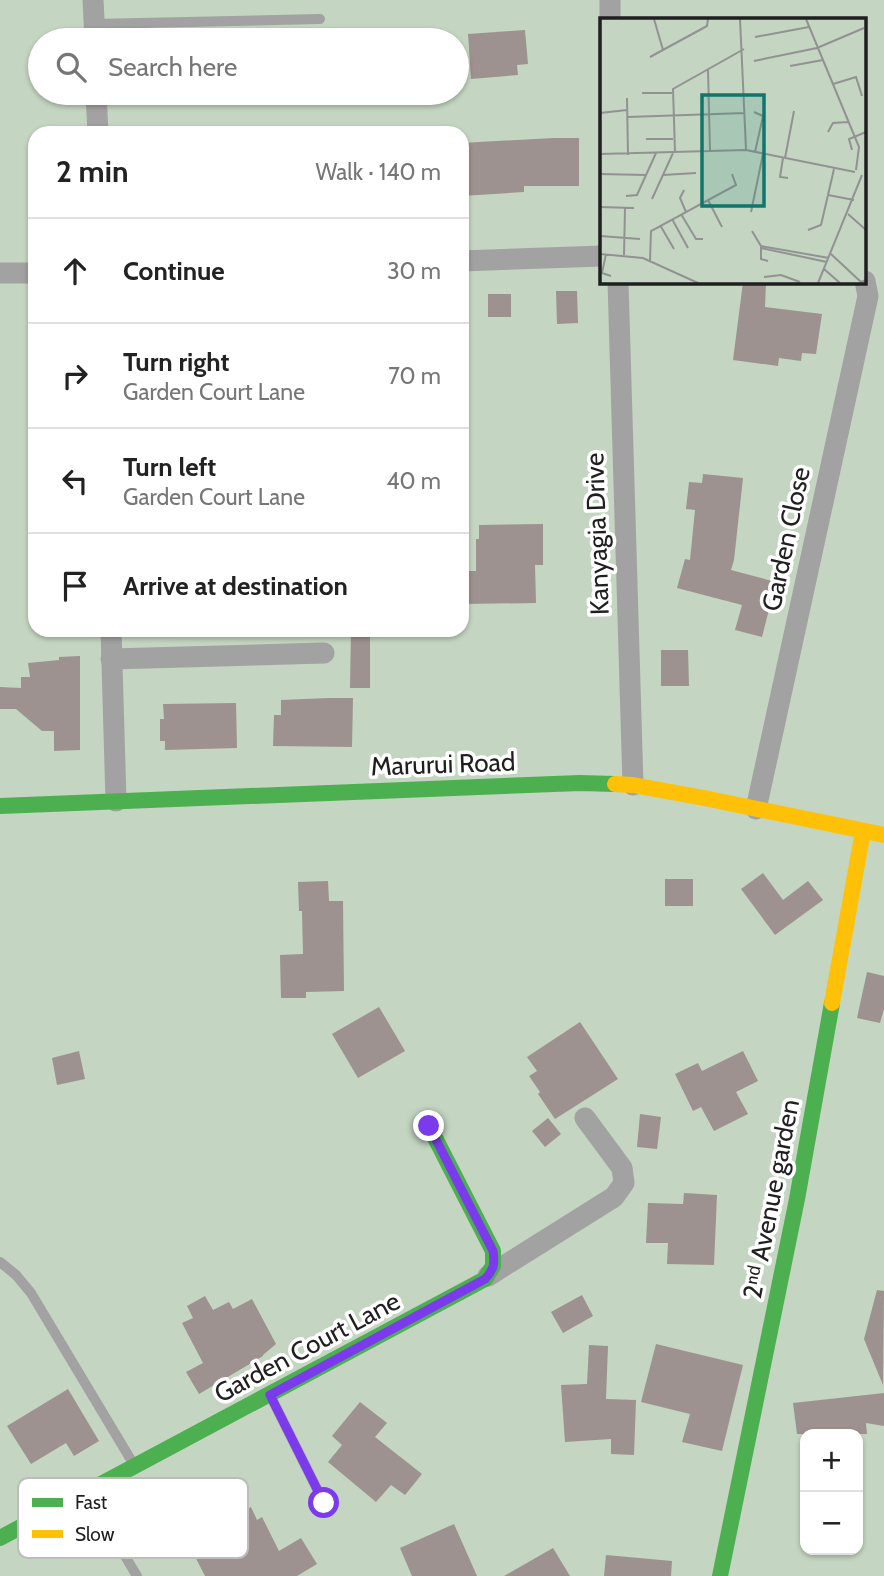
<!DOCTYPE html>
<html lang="en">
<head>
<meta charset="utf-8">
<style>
	:root { --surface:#fff; --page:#f2f2f2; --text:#222; --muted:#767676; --line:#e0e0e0 }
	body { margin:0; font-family:Cabin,sans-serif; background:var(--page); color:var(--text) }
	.controls { position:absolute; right:21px; bottom:21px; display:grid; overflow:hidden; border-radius:14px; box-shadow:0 2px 5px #0004 }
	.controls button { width:63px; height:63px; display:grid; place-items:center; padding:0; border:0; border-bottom:2px solid var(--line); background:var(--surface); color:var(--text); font:35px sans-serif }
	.stop { position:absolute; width:21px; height:21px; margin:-16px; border:5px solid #7c3aed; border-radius:50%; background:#fff }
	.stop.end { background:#7c3aed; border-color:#fff; box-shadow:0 2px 7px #0008 }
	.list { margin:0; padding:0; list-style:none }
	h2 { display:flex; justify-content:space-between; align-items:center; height:91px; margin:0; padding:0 28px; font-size:30px }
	h2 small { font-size:23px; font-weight:400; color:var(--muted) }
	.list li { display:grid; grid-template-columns:46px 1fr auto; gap:21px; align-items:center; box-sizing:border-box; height:105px; padding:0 28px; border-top:2px solid var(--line) }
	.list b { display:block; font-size:26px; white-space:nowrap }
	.list p { margin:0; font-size:23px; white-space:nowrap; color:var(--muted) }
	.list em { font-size:23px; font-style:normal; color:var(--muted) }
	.icon { flex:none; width:38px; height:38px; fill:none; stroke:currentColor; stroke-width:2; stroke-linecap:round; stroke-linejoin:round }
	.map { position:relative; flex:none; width:884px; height:1576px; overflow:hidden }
	.search { position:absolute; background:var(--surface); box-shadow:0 2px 5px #0004; left:28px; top:28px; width:441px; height:77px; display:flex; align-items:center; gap:18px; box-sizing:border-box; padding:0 24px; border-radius:38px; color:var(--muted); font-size:26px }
	.panel { position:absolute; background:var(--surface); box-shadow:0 2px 5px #0004; left:28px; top:126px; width:441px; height:511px; border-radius:21px }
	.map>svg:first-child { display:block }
</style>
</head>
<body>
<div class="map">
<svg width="884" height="1576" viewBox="0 0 884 1576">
	<rect width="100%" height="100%" fill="#dfdfe0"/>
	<path fill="#c4d5c1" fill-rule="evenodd" d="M 0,0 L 884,0 L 884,1576 L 0,1576 ZM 602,19 L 865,19 L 865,282 L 602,282 ZM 40,40 L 457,40 L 457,93 L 40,93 ZM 35,133 L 462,133 L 462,630 L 35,630 ZM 805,1434 L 858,1434 L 858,1550 L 805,1550 Z"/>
	<g fill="#9d928f">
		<polygon points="525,30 528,64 517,65 518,75 471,79 468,34"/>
		<polygon points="553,138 579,138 579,186 524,186 524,192 462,196 462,143"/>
		<polygon points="743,282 766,282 765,307 822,314 816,354 802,353 801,361 779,358 778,366 733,360"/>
		<polygon points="556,291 577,291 578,323 557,324"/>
		<rect x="488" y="294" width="23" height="23"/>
		<polygon points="703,474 743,478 734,560 731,570 776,582 762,637 735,630 742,605 677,588 685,559 690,560 695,510 686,509 689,482 702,483"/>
		<polygon points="543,524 543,565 535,565 536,603 462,604 462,571 476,571 476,539 479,539 479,525"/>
		<polygon points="351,630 370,630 370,688 350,688"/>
		<polygon points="661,650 688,650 689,686 661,686"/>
		<polygon points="80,656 80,750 54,751 54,731 42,731 16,709 0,709 0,687 21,688 21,677 30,677 28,663 59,660 59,657"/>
		<polygon points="329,698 353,698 352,747 273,746 274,715 281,715 281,700"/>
		<polygon points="236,703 237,748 165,750 165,741 160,741 160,719 164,719 163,704"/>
		<polygon points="763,873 783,900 808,881 823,900 775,935 741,889"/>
		<rect x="665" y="879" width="28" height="27"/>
		<polygon points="328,881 329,901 343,901 344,991 306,992 306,998 281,998 280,955 303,954 302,911 299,911 298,882"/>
		<polygon points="867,972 884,976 884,1009 880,1023 857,1018"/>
		<polygon points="379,1007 405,1051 358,1078 332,1034"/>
		<polygon points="580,1022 618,1079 555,1119 538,1094 540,1092 529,1076 537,1071 527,1057"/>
		<polygon points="79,1051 85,1079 57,1085 52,1058"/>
		<polygon points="743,1051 758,1081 736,1092 748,1114 714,1131 701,1107 693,1111 675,1074 698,1063 702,1071"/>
		<polygon points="640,1114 661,1117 657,1149 637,1147"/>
		<polygon points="548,1118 561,1134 545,1147 532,1131"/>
		<polygon points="684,1193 717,1195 714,1265 667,1264 668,1243 646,1243 648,1203 683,1204"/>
		<polygon points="877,1290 884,1291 883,1385 864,1339"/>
		<polygon points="582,1295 593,1316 563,1333 551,1312"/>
		<polygon points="205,1296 213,1310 229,1302 233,1309 252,1299 276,1344 263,1355 263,1356 199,1394 186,1372 203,1363 182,1323 193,1318 187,1306"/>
		<polygon points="656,1344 743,1365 722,1451 682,1442 690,1414 641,1402"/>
		<polygon points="589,1345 608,1346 606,1399 636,1400 634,1455 611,1454 611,1439 565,1442 561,1385 587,1384"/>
		<polygon points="68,1389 99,1441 74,1456 66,1443 31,1464 7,1426"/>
		<polygon points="884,1393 884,1426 866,1423 867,1434 797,1434 793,1403"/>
		<polygon points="360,1402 387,1423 375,1437 422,1474 405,1495 391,1485 376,1502 328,1462 342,1445 332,1436"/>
		<polygon points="239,1500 245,1510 251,1507 257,1520 262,1517 279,1551 301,1538 317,1564 297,1576 205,1576 188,1543 202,1535 199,1529 213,1522 209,1515"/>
		<polygon points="454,1524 477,1576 412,1576 400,1548"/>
		<polygon points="553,1548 570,1576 504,1576"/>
		<polygon points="606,1555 672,1561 671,1576 604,1576"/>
	</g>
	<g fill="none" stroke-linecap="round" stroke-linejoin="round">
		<g stroke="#a2a2a2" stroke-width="10">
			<polyline points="94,24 320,19"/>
			<polyline points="0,1262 16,1275 31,1293 134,1465"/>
			<polyline points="271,1397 324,1503"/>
			<polyline points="88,1494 137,1576"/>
		</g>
		<g stroke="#a2a2a2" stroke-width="21">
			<polyline points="93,0 95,40"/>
			<polyline points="610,0 610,19"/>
			<polyline points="96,93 98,133"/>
			<polyline points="462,261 602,256"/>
			<polyline points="0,273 35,273"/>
			<polyline points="618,282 633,785"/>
			<polyline points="111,630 116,801"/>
			<polyline points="111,659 324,653"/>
			<polyline points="756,809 868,296 865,281"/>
			<polyline points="488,1276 614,1197 624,1183 622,1168 585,1118"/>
		</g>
		<g stroke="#4caf50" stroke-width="16">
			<polyline points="0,806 580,783 615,784"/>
			<polyline points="0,1538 485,1279 493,1266 493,1251 429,1126"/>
			<polyline points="720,1576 797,1199 832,1003"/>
		</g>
		<g stroke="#ffc107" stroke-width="16">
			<polyline points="615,784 633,785 704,798 884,835"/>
			<polyline points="832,1003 863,831"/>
		</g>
	</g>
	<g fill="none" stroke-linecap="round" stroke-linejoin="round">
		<path stroke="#7c3aed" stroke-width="9" d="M 324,1503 L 270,1395 L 485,1279 C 494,1270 495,1263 493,1251 L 429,1126"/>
	</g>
	<g text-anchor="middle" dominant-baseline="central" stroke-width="7" stroke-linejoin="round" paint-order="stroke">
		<g font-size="26" fill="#1f1f20" stroke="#fff">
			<text transform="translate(597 534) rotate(-92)">Kanyagia Drive</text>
			<text transform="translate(786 539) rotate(-78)">Garden Close</text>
			<text transform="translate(443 764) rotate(-2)">Marurui Road</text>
			<text transform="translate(771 1199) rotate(-79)">2ⁿᵈ Avenue garden</text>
			<text transform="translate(307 1347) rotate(-28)">Garden Court Lane</text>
		</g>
	</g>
	<g transform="translate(600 18)">
		<rect width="266" height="266" fill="#dfdfe0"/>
		<path d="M 0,1 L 266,1 L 266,265 L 0,265 Z" fill="#c4d5c1"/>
		<path fill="none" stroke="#929293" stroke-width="2" d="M 54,1 L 63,32M 140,1 L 146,131M 206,1 L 259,129 L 256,152M 155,19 L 209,9M 50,39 L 107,8 L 108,1M 154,43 L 217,30 L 264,10M 190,48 L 223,42M 108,52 L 110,133M 233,66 L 256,59 L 262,78M 42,75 L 72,75M 27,80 L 28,137M 154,94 L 163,98 L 155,134M 0,95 L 27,92M 28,99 L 145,95M 228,114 L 233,105 L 248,104M 46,121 L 73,121M 252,132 L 249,121 L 266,114M 75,134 L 73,71 L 144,31M 0,136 L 146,132 L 255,154M 183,140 L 180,159 L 188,160M 185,140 L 194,93M 234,151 L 228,177 L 254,182M 0,156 L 46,157M 63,157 L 96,155M 84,172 L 80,180 L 86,194M 26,178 L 37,177 L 56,135M 52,181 L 73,135M 108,182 L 122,209M 0,189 L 34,190M 151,194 L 163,136M 81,196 L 96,221 L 103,221M 248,196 L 266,212M 72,201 L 88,230M 60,207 L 74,231M 208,212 L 221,207 L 228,177M 152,213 L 161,228 L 229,240M 0,218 L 40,221M 0,236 L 43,240 L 98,265M 6,236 L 2,255 L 11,258M 231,236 L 261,264 L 266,262M 24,237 L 25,190M 50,243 L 51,213 L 136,167 L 132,156M 168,243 L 161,241 L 161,230 L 227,244M 224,251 L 240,265M 164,259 L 181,257 L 200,264M 218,265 L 262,157"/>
		<path fill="#0f766e" fill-opacity="0.15" stroke="#0f766e" stroke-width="3.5" d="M 102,77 L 164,77 L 164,188 L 102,188 Z"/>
		<rect width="266" height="266" fill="none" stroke="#1f1f20" stroke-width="3.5"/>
	</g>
	<rect x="18" y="1478" width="230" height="80" rx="10" fill="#fff" stroke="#bcbcbc" stroke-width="2"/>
	<rect x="32" y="1498" width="31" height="9" fill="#4caf50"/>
	<rect x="32" y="1530" width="31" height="8" fill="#ffc107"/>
	<g font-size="19" fill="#1f1f20">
		<text x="75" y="1509">Fast</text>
		<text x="75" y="1541">Slow</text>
	</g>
</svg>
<div class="controls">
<button>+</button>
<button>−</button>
</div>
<div class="stop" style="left:324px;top:1503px"></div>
<div class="stop end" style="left:429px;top:1126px"></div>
<div class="search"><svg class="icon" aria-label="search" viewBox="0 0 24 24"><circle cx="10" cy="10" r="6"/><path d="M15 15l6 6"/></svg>Search here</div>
<section class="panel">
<h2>2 min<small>Walk · 140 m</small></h2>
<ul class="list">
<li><svg class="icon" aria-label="ahead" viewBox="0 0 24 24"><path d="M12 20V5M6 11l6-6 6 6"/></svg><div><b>Continue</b></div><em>30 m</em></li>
<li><svg class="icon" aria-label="right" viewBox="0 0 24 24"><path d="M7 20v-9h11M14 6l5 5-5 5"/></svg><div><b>Turn right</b><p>Garden Court Lane</p></div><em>70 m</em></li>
<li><svg class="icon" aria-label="left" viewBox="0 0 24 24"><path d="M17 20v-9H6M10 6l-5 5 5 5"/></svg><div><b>Turn left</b><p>Garden Court Lane</p></div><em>40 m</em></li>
<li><svg class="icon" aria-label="arrive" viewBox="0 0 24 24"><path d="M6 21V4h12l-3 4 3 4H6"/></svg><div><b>Arrive at destination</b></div></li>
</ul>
</section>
</div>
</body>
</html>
